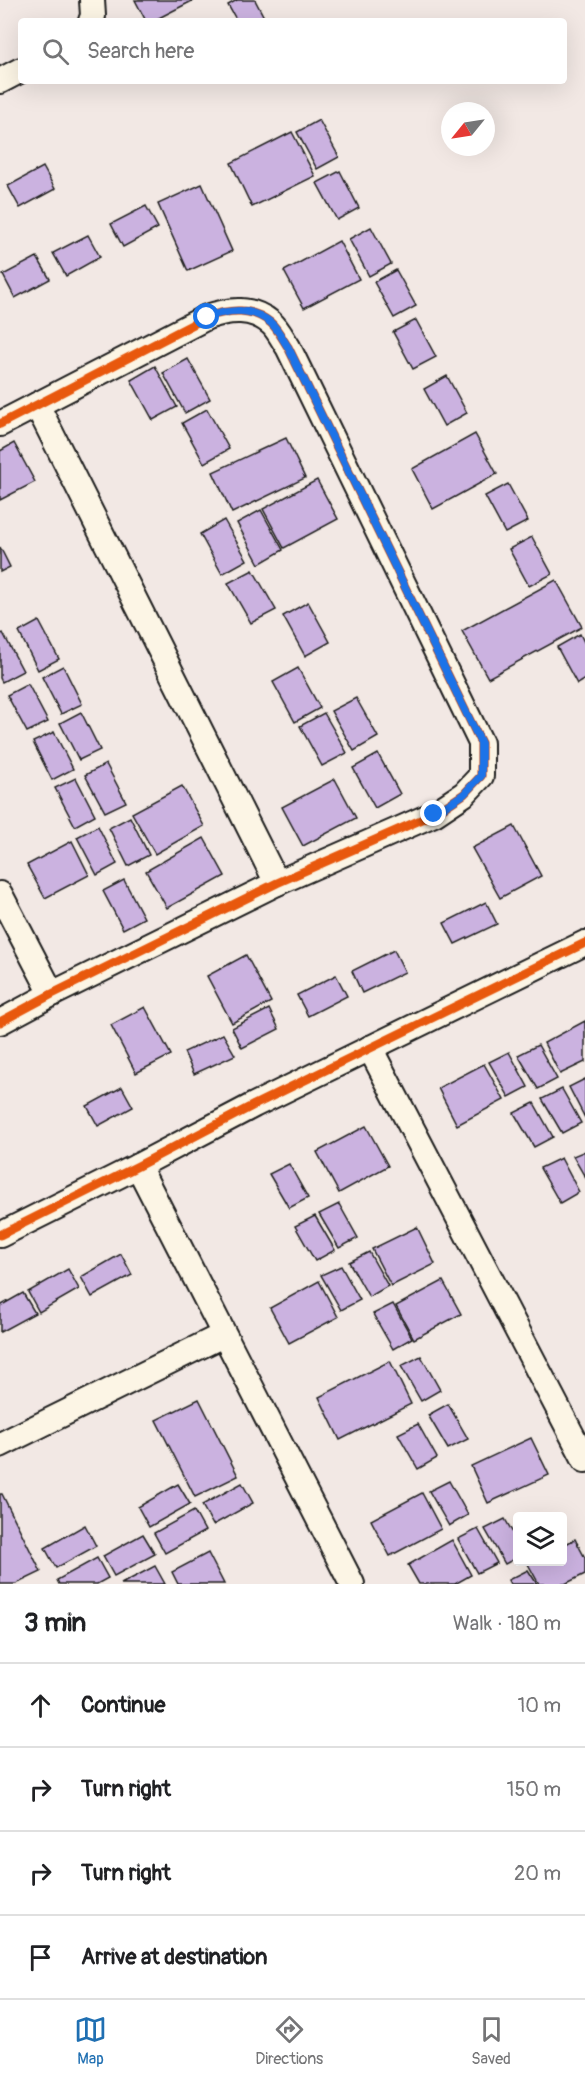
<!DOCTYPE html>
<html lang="en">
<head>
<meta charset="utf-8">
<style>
	:root { --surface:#fff; --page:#f2f2f2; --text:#202124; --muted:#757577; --line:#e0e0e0; --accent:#1f6fb2 }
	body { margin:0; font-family:Pangolin,sans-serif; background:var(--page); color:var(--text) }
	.controls { position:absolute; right:18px; bottom:18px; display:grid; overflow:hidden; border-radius:6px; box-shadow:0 6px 24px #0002 }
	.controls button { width:54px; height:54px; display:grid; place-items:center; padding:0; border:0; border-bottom:2px solid var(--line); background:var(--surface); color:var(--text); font:30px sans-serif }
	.compass { position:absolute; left:441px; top:102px; width:54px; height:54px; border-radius:50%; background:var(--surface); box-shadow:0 6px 24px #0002; rotate:240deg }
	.stop { position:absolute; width:18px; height:18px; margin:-14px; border:4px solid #1a73e8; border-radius:50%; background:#fff }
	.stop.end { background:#1a73e8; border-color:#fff; box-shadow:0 2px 6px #0008 }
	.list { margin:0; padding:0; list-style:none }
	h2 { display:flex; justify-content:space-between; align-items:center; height:78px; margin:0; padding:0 24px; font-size:26px }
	h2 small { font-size:20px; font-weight:400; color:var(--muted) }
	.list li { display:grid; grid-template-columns:39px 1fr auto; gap:18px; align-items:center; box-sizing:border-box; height:84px; padding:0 24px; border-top:2px solid var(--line) }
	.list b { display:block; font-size:22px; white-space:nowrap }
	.list em { font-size:20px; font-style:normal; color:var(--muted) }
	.icon { flex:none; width:33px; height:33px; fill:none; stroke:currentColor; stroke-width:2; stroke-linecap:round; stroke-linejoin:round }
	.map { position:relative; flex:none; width:585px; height:1584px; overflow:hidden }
	.search { position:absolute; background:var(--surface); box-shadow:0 6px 24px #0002; left:18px; right:18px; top:18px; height:66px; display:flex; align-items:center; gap:15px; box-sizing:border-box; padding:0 21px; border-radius:6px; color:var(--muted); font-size:22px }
	.sheet { height:414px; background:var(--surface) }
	nav { display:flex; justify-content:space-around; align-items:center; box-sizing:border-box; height:84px; border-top:2px solid var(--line); background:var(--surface); font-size:16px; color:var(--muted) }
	nav a { display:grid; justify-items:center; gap:3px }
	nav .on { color:var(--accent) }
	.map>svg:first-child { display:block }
</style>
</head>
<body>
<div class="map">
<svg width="585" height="1584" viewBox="0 0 585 1584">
	<rect width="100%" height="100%" fill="#f2e8e4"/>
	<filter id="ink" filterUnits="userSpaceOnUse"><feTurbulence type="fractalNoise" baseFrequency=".0167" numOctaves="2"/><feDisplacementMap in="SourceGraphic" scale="12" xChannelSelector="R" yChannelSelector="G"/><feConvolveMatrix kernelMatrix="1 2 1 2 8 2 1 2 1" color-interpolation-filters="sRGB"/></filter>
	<g filter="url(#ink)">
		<g fill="#cbb2e0" stroke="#1c1c1c" stroke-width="1.5">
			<polygon points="135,0 194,0 153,21 146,21"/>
			<polygon points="237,0 255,0 266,21 237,21 228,5"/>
			<polygon points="319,120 339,157 317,169 297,132"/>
			<polygon points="292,132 315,176 252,207 231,163"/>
			<polygon points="43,167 55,189 20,208 8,186"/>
			<polygon points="340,171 359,208 337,220 317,183"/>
			<polygon points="202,184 232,251 188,271 158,204"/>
			<polygon points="146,206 158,228 123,247 111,224"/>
			<polygon points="371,227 391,264 369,276 349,239"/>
			<polygon points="88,235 100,257 66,276 53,253"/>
			<polygon points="339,241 359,279 304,308 284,271"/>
			<polygon points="37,257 50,279 15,298 3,275"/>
			<polygon points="396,270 416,306 394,318 374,282"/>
			<polygon points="416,320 436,357 413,369 393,332"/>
			<polygon points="188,359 210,399 185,413 163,373"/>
			<polygon points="155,366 177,407 153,420 131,380"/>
			<polygon points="447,376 467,413 444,426 424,389"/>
			<polygon points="207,409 229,449 204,463 182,423"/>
			<polygon points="475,434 497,474 433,509 412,469"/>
			<polygon points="286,438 305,478 232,513 213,472"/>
			<polygon points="14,443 35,482 0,500 0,451"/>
			<polygon points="317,480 338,519 284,548 263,509"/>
			<polygon points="508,484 528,521 505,533 485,496"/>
			<polygon points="261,510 283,550 259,564 237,523"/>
			<polygon points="224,520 247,560 222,574 200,534"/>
			<polygon points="532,537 552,574 529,586 509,549"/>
			<polygon points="0,547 10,567 0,572"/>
			<polygon points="253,570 276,610 251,623 228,583"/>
			<polygon points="556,580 582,627 488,678 462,631"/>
			<polygon points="308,602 330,642 305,656 283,616"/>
			<polygon points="39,621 59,659 38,670 19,632"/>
			<polygon points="3,633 23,671 2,682 0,678 0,635"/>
			<polygon points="580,634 585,644 585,679 577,684 557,647"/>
			<polygon points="63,666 82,704 61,714 42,677"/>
			<polygon points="298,668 320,708 295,722 273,682"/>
			<polygon points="28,684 48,722 27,732 7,695"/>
			<polygon points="356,698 378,737 354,751 331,711"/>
			<polygon points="81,712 100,750 79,760 60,723"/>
			<polygon points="324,713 347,753 322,766 300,726"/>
			<polygon points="54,732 73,769 52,780 33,742"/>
			<polygon points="378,754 400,794 375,808 353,768"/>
			<polygon points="106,764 126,802 105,812 85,775"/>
			<polygon points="76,778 95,815 75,826 55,788"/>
			<polygon points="335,779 356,818 303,846 282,807"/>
			<polygon points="182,786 204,826 155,854 132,813"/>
			<polygon points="130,817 149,855 128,866 109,828"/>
			<polygon points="98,826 117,864 97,875 77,837"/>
			<polygon points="514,826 541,876 500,898 472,848"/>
			<polygon points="204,838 225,876 167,908 146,871"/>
			<polygon points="72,841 89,875 45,898 27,865"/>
			<polygon points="124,880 144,918 123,929 103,891"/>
			<polygon points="486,902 497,924 455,944 444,923"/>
			<polygon points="394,950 405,972 362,993 352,971"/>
			<polygon points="246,955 271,1002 232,1023 207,976"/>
			<polygon points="336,975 347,996 308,1016 297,995"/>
			<polygon points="145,1007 171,1055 136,1073 111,1025"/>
			<polygon points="269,1009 279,1029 242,1048 232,1028"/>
			<polygon points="585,1021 585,1062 560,1074 544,1043"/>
			<polygon points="223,1034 235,1055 194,1074 184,1052"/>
			<polygon points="538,1045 557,1079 538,1089 518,1055"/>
			<polygon points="509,1052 528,1087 509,1097 489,1062"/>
			<polygon points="484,1064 504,1100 457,1125 438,1088"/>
			<polygon points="585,1079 585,1118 569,1087"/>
			<polygon points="122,1087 133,1107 98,1126 87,1106"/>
			<polygon points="562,1089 581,1123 562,1133 542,1099"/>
			<polygon points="534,1103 553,1137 534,1147 514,1113"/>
			<polygon points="366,1126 388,1166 339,1193 317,1152"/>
			<polygon points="585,1151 585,1177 573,1156"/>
			<polygon points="561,1158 579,1192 560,1203 540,1168"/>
			<polygon points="289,1164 308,1198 289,1208 269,1174"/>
			<polygon points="339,1204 358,1238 339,1248 319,1214"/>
			<polygon points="315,1216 335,1250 315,1261 295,1226"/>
			<polygon points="417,1227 435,1264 391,1286 372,1249"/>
			<polygon points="369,1252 388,1286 369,1297 349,1262"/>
			<polygon points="121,1254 132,1275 92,1297 81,1277"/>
			<polygon points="341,1266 360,1300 341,1310 321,1275"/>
			<polygon points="68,1269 79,1289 39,1312 28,1292"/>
			<polygon points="319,1281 338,1317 289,1343 270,1308"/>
			<polygon points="443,1281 461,1314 414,1339 396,1306"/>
			<polygon points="23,1293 35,1313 0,1332 0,1306"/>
			<polygon points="393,1304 412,1338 393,1349 373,1314"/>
			<polygon points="421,1356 440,1390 421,1401 401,1366"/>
			<polygon points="390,1361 411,1404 340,1440 319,1397"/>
			<polygon points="199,1399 238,1476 195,1497 156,1420"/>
			<polygon points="448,1404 468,1439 448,1449 428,1415"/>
			<polygon points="418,1424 437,1458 418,1469 398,1434"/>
			<polygon points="531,1438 549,1475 488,1503 471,1466"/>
			<polygon points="449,1481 468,1515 449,1526 429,1491"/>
			<polygon points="242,1483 253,1503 213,1525 202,1505"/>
			<polygon points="178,1484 190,1504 149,1527 138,1507"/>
			<polygon points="422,1493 441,1529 390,1556 371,1520"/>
			<polygon points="0,1494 2,1494 41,1572 16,1584 0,1584"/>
			<polygon points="194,1511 205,1531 165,1553 154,1533"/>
			<polygon points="505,1519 518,1542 518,1557 505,1564 485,1529"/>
			<polygon points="85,1525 96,1546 56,1568 45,1548"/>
			<polygon points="478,1529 497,1563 477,1573 458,1539"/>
			<polygon points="143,1534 155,1554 114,1576 103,1556"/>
			<polygon points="575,1539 585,1558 585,1574 565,1584 539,1584 528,1564 533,1562 562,1562 562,1546"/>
			<polygon points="452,1540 471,1575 455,1584 419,1584 408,1565"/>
			<polygon points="208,1553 224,1584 178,1584 172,1572"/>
			<polygon points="97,1558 108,1578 97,1584 59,1584 57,1580"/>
			<polygon points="155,1566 165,1584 121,1584"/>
			<polygon points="528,1570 537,1584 510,1584 508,1580"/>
		</g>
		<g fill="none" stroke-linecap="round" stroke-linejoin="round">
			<defs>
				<g id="minor">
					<polyline points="91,21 93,16 92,0"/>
					<polyline points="0,81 21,70"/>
					<polyline points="37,405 277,883"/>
					<path d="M 0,424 L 207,317 C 230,309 252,307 271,323 C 278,329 283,340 288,347 L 481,743 L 481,776 L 464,794 L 434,814 L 277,883 L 52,994 L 0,1022"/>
					<polyline points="0,894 52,994"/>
					<polyline points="370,1048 585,1460"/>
					<polyline points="138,1166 352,1584"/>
					<polyline points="0,1235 138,1166 254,1105 585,943"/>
					<polyline points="0,1445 223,1335"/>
				</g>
			</defs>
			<use href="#minor" stroke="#1c1c1c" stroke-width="28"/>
			<use href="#minor" stroke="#fcf5e5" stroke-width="24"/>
			<defs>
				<g id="cycleway">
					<path d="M 0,424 L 207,317 C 230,309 252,307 271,323 C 278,329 283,340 288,347 L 481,743 L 481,776 L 464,794 L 434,814 L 277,883 L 52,994 L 0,1022"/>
					<polyline points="0,1235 138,1166 254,1105 585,943"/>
				</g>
			</defs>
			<use href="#cycleway" stroke="#fcf5e5" stroke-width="13"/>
			<use href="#cycleway" stroke="#e8590c" stroke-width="9"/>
		</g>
	</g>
	<g fill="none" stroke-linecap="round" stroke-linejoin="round" filter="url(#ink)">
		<path stroke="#1a73e8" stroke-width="8" d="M 207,317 C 230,309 252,307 271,323 C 278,329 283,340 288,347 L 481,743 L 481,776 L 464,794 L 434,814"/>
	</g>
</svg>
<div class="controls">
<button><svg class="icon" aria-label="layers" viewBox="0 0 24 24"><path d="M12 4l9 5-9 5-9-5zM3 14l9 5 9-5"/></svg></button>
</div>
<svg class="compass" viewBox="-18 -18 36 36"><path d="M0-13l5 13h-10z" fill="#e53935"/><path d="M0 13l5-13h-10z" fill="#757577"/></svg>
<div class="stop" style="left:207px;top:317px"></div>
<div class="stop end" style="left:434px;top:814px"></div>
<div class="search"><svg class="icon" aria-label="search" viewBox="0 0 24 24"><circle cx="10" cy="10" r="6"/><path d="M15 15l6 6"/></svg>Search here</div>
</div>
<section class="sheet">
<h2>3 min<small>Walk · 180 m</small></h2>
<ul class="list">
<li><svg class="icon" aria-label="ahead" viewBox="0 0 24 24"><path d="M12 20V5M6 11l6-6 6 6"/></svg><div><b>Continue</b></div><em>10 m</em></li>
<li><svg class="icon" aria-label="right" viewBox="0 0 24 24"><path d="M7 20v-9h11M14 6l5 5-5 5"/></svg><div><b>Turn right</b></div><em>150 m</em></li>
<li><svg class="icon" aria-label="right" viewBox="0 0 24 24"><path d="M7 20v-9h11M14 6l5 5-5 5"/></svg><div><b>Turn right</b></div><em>20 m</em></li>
<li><svg class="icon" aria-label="arrive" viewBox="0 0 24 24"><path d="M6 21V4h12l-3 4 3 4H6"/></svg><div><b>Arrive at destination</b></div></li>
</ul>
</section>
<nav>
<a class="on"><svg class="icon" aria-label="map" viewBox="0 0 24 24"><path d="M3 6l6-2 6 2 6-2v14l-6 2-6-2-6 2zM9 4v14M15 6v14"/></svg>Map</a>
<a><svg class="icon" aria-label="directions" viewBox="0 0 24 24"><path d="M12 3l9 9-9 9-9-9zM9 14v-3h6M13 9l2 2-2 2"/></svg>Directions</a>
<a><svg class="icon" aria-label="saved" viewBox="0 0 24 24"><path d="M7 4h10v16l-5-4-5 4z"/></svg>Saved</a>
</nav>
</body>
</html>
